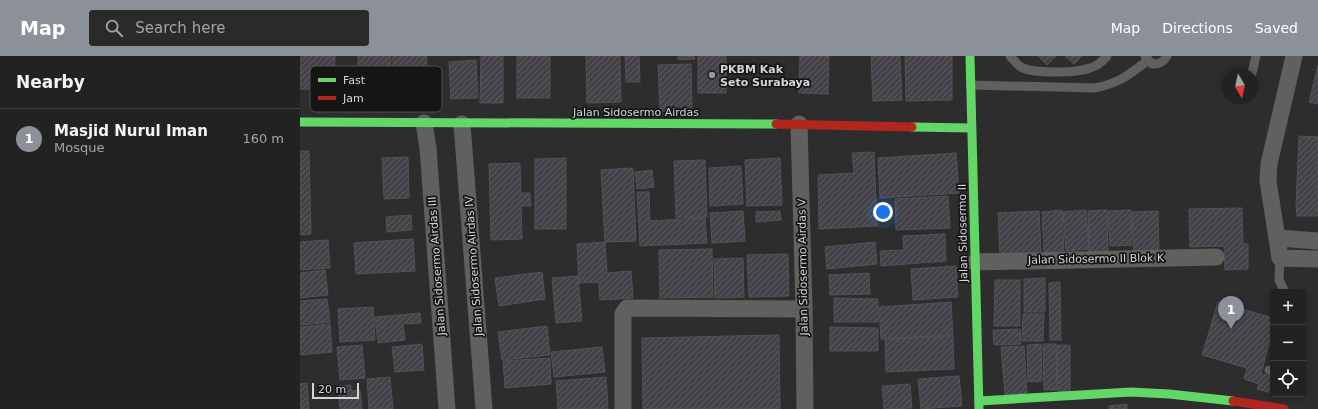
<!DOCTYPE html>
<html lang="en">
<head>
<meta charset="utf-8">
<style>
	:root { --surface:#222; --page:#2a2a2a; --text:#f1f3f6; --muted:#a2a4a5; --line:#3f3f40; --accent:#8c9099 }
	body { margin:0; font-family:"DejaVu Sans",sans-serif; background:var(--page); color:var(--text) }
	.controls { position:absolute; right:12px; bottom:12px; display:grid; overflow:hidden; border-radius:4px; box-shadow:0 2px 6px #0003 }
	.controls button { width:36px; height:36px; display:grid; place-items:center; padding:0; border:0; border-bottom:1px solid var(--line); background:var(--surface); color:var(--text); font:20px sans-serif }
	.compass { position:absolute; left:922px; top:12px; width:36px; height:36px; border-radius:50%; background:var(--surface); box-shadow:0 2px 6px #0003; rotate:171deg }
	.scale { position:absolute; left:12px; bottom:10px; width:47px; box-sizing:border-box; padding-left:4px; border:2px solid #d5d4d6; border-top:0; font-size:11px; line-height:14px; white-space:nowrap; color:#d5d4d6; -webkit-text-stroke:3px #161516; paint-order:stroke }
	.you { position:absolute; left:583px; top:156px; width:14px; height:14px; margin:-10px; border:3px solid #fff; border-radius:50%; background:#1a73e8; box-shadow:0 0 0 6px #1a73e833 }
	.badge { display:grid; place-items:center; width:26px; height:26px; border-radius:50%; background:var(--accent); color:#fff; font-size:13px; font-weight:700 }
	.pin { position:absolute; translate:-50% -33px; filter:drop-shadow(0 1px 2px #0008) }
	.pin::after { content:''; position:absolute; top:21px; width:14px; height:12px; background:inherit; clip-path:polygon(0 0,100% 0,50% 100%) }
	.list { margin:0; padding:0; list-style:none }
	h2 { display:flex; justify-content:space-between; align-items:center; height:52px; margin:0; padding:0 16px; font-size:17px }
	h2 small { font-size:13px; font-weight:400; color:var(--muted) }
	.list li { display:grid; grid-template-columns:26px 1fr auto; gap:12px; align-items:center; box-sizing:border-box; height:60px; padding:0 16px; border-top:1px solid var(--line) }
	.list b { display:block; font-size:15px; white-space:nowrap }
	.list p { margin:0; font-size:13px; white-space:nowrap; color:var(--muted) }
	.list em { font-size:13px; font-style:normal; color:var(--muted) }
	.icon { flex:none; width:22px; height:22px; fill:none; stroke:currentColor; stroke-width:2; stroke-linecap:round; stroke-linejoin:round }
	.map { position:relative; flex:none; width:1018px; height:353px; overflow:hidden }
	header { display:flex; align-items:center; gap:24px; box-sizing:border-box; height:56px; padding:0 20px; background:var(--accent); color:#fff }
	header strong { font-size:19px }
	nav { display:flex; gap:22px; margin-inline-start:auto; font-size:14px }
	.search { width:280px; height:36px; background:var(--page); display:flex; align-items:center; gap:10px; box-sizing:border-box; padding:0 14px; border-radius:4px; color:var(--muted); font-size:15px }
	main { display:flex }
	aside { flex:1; background:var(--surface) }
	.map>svg:first-child { display:block }
</style>
</head>
<body>
<header>
<strong>Map</strong>
<div class="search"><svg class="icon" aria-label="search" viewBox="0 0 24 24"><circle cx="10" cy="10" r="6"/><path d="M15 15l6 6"/></svg>Search here</div>
<nav><a>Map</a><a>Directions</a><a>Saved</a></nav>
</header>
<main>
<aside>
<h2>Nearby<small></small></h2>
<ul class="list">
<li><span class="badge">1</span><div><b>Masjid Nurul Iman</b><p>Mosque</p></div><em>160 m</em></li>
</ul>
</aside>
<div class="map">
<svg width="1018" height="353" viewBox="0 0 1018 353">
	<defs>
		<pattern id="building-hatch" width="6" height="6" patternUnits="userSpaceOnUse"><rect width="6" height="6" fill="#454149"/><path d="M-1 1l2-2M0 6l6-6M5 7l2-2" fill="none" stroke="#5f5c62"/></pattern>
	</defs>
	<rect width="100%" height="100%" fill="#2e2d2e"/>
	<g fill="url(#building-hatch)" stroke="#525253">
		<polygon points="0,0 35,0 34,34 0,33"/>
		<polygon points="58,0 91,0 90,38 58,37"/>
		<polygon points="93,0 127,0 126,42 93,42"/>
		<polygon points="181,0 203,0 203,47 180,47"/>
		<rect x="217" y="0" width="33" height="42"/>
		<polygon points="286,0 320,0 321,46 287,47"/>
		<polygon points="325,0 339,0 340,26 326,26"/>
		<polygon points="378,0 394,0 395,3 378,4"/>
		<rect x="398" y="0" width="28" height="37"/>
		<polygon points="500,0 529,0 528,38 499,37"/>
		<polygon points="571,0 600,0 602,44 573,45"/>
		<polygon points="605,0 652,0 652,44 606,45"/>
		<polygon points="738,0 756,0 747,9"/>
		<polygon points="765,0 782,0 774,8"/>
		<polygon points="176,4 178,42 151,43 149,6"/>
		<polygon points="391,8 392,54 360,55 358,9"/>
		<polygon points="1018,9 1018,48 1009,46"/>
		<polygon points="999,80 1018,81 1018,160 997,160 996,148"/>
		<polygon points="0,95 9,95 11,178 0,179"/>
		<polygon points="574,96 577,170 519,173 518,119 554,117 552,97"/>
		<polygon points="656,97 659,137 580,142 578,102"/>
		<polygon points="108,101 109,142 84,143 82,102"/>
		<polygon points="266,102 266,173 235,173 235,103"/>
		<polygon points="480,102 482,149 447,150 445,104"/>
		<polygon points="405,104 407,161 376,162 374,105"/>
		<polygon points="220,107 221,137 230,137 231,150 221,150 222,183 191,184 189,108"/>
		<polygon points="441,110 443,148 410,150 409,112"/>
		<polygon points="333,112 336,185 305,186 301,114"/>
		<polygon points="352,114 354,131 337,133 335,116"/>
		<polygon points="337,136 349,136 350,165 405,162 407,187 340,190"/>
		<polygon points="648,140 650,172 596,174 595,143"/>
		<polygon points="942,152 943,188 948,188 948,213 925,214 924,190 890,191 889,153"/>
		<polygon points="762,154 764,196 744,198 742,156"/>
		<polygon points="786,154 789,193 766,195 763,156"/>
		<polygon points="807,154 808,195 789,196 788,155"/>
		<polygon points="831,154 832,189 810,190 808,155"/>
		<polygon points="443,155 445,185 412,187 410,157"/>
		<polygon points="480,155 481,164 456,166 456,156"/>
		<polygon points="739,155 741,197 700,199 698,157"/>
		<polygon points="858,155 859,200 834,201 832,156"/>
		<polygon points="111,159 112,174 87,176 86,161"/>
		<polygon points="645,178 646,205 581,210 580,195 604,194 603,180"/>
		<polygon points="113,183 115,215 56,218 54,187"/>
		<polygon points="28,184 30,212 0,214 0,186"/>
		<polygon points="305,186 307,217 331,215 333,242 300,244 299,226 279,227 277,188"/>
		<polygon points="575,186 577,208 527,213 525,191"/>
		<polygon points="412,193 413,241 360,242 359,194"/>
		<polygon points="488,198 489,240 449,241 447,199"/>
		<polygon points="443,202 444,241 415,242 414,203"/>
		<polygon points="656,210 658,241 613,244 611,213"/>
		<polygon points="25,214 28,239 0,242 0,217"/>
		<polygon points="242,216 245,243 199,250 195,222"/>
		<polygon points="569,217 570,238 530,239 529,219"/>
		<polygon points="278,220 282,265 256,267 252,222"/>
		<polygon points="745,222 745,256 724,256 724,223"/>
		<polygon points="695,224 720,224 720,270 694,270"/>
		<polygon points="760,226 761,284 750,284 749,227"/>
		<polygon points="534,242 578,243 578,266 534,266"/>
		<polygon points="27,243 30,266 0,269 0,245"/>
		<polygon points="651,246 653,279 581,283 579,251"/>
		<polygon points="918,246 973,262 973,272 961,318 973,320 972,337 957,333 959,328 944,323 947,312 902,299"/>
		<polygon points="73,251 75,284 40,286 38,253"/>
		<polygon points="120,257 121,267 103,268 105,284 78,287 75,261"/>
		<polygon points="723,258 744,258 743,285 722,285"/>
		<polygon points="30,268 32,296 0,299 0,271"/>
		<polygon points="247,270 250,299 202,304 198,276"/>
		<polygon points="530,271 578,272 578,295 530,295"/>
		<polygon points="720,273 721,288 694,289 693,274"/>
		<polygon points="479,279 480,353 343,353 342,282"/>
		<polygon points="653,280 654,313 586,316 585,283"/>
		<polygon points="122,288 124,314 95,316 92,291"/>
		<polygon points="741,288 742,325 728,326 727,289"/>
		<polygon points="743,288 756,288 757,334 744,334"/>
		<polygon points="62,289 65,322 40,324 37,291"/>
		<polygon points="757,289 770,289 770,336 758,336"/>
		<polygon points="724,290 727,337 705,339 701,291"/>
		<polygon points="302,291 305,316 254,321 251,296"/>
		<polygon points="250,302 251,328 205,332 203,305"/>
		<polygon points="659,320 662,350 621,353 618,323"/>
		<polygon points="90,321 93,353 69,353 67,323"/>
		<polygon points="306,321 308,353 258,353 256,325"/>
		<polygon points="7,327 9,353 0,353 0,328"/>
		<polygon points="610,328 612,352 584,353 582,330"/>
		<polygon points="51,329 51,335 60,334 62,353 40,353 38,330"/>
		<polygon points="827,348 827,353 809,353 809,350"/>
	</g>
	<g fill="none" stroke-linecap="round" stroke-linejoin="round">
		<g stroke="#60605f" stroke-width="9">
			<path d="M 710,0 C 713,3 717,9 721,11 C 733,18 777,17 790,12 C 797,10 802,6 807,0"/>
			<path d="M 845,0 L 852,8 C 860,8 863,6 867,0"/>
			<polyline points="952,17 956,0"/>
			<path d="M 671,29 L 795,32 C 819,27 829,19 847,5"/>
			<polyline points="980,202 979,224 985,236"/>
			<polyline points="969,314 973,314"/>
		</g>
		<g stroke="#60605f" stroke-width="17">
			<polyline points="994,0 969,108 968,125 980,202 1018,203"/>
			<polyline points="124,67 128,92 147,353"/>
			<polyline points="162,68 184,353"/>
			<polyline points="499,68 504,253 505,353"/>
			<polyline points="978,182 1018,185"/>
			<polyline points="675,206 916,201"/>
			<polyline points="323,353 323,258 327,252 504,253"/>
		</g>
		<g stroke="#63d668" stroke-width="9">
			<polyline points="670,0 679,353"/>
			<polyline points="0,66 476,68"/>
			<polyline points="612,71 671,72"/>
			<polyline points="679,345 831,336 869,338 933,345"/>
		</g>
		<g stroke="#b3261e" stroke-width="9">
			<polyline points="476,68 612,71"/>
			<polyline points="933,345 984,353"/>
		</g>
	</g>
	<circle fill="#9b9a9b" stroke="#161516" stroke-width="1.5" cx="412" cy="19" r="4"/>
	<g text-anchor="middle" dominant-baseline="central" stroke-width="3.5" stroke-linejoin="round" paint-order="stroke">
		<g font-size="11" font-weight="bold" fill="#d5d4d6" stroke="#161516" text-anchor="start">
			<text x="420" y="13">PKBM Kak<tspan x="420" dy="13">Seto Surabaya</tspan></text>
		</g>
		<g font-size="11" fill="#d5d4d6" stroke="#161516">
			<text x="336" y="56">Jalan Sidosermo Airdas</text>
			<text transform="translate(663 177) rotate(-91)">Jalan Sidosermo II</text>
			<text transform="translate(796 203) rotate(-1)">Jalan Sidosermo II Blok K</text>
			<text transform="translate(137 210) rotate(-94)">Jalan Sidosermo Airdas III</text>
			<text transform="translate(174 210) rotate(-94)">Jalan Sidosermo Airdas IV</text>
			<text transform="translate(503 211) rotate(-91)">Jalan Sidosermo Airdas V</text>
		</g>
	</g>
	<rect x="10" y="10" width="132" height="46" rx="6" fill="#161516" stroke="#4f4e50" stroke-width="1"/>
	<rect x="18" y="22" width="18" height="4" fill="#63d668"/>
	<rect x="18" y="40" width="18" height="4" fill="#b3261e"/>
	<g font-size="11" fill="#d5d4d6">
		<text x="43" y="28">Fast</text>
		<text x="43" y="46">Jam</text>
	</g>
</svg>
<div class="controls">
<button>+</button>
<button>−</button>
<button><svg class="icon" aria-label="locate" viewBox="0 0 24 24"><circle cx="12" cy="12" r="6"/><path d="M12 2v4M12 18v4M2 12h4M18 12h4"/></svg></button>
</div>
<svg class="compass" viewBox="-18 -18 36 36"><path d="M0-13l5 13h-10z" fill="#e53935"/><path d="M0 13l5-13h-10z" fill="#a2a4a5"/></svg>
<div class="scale">20 m</div>
<div class="you"></div>
<div class="pin badge" style="left:931px;top:273px">1</div>
</div>
</main>
</body>
</html>
